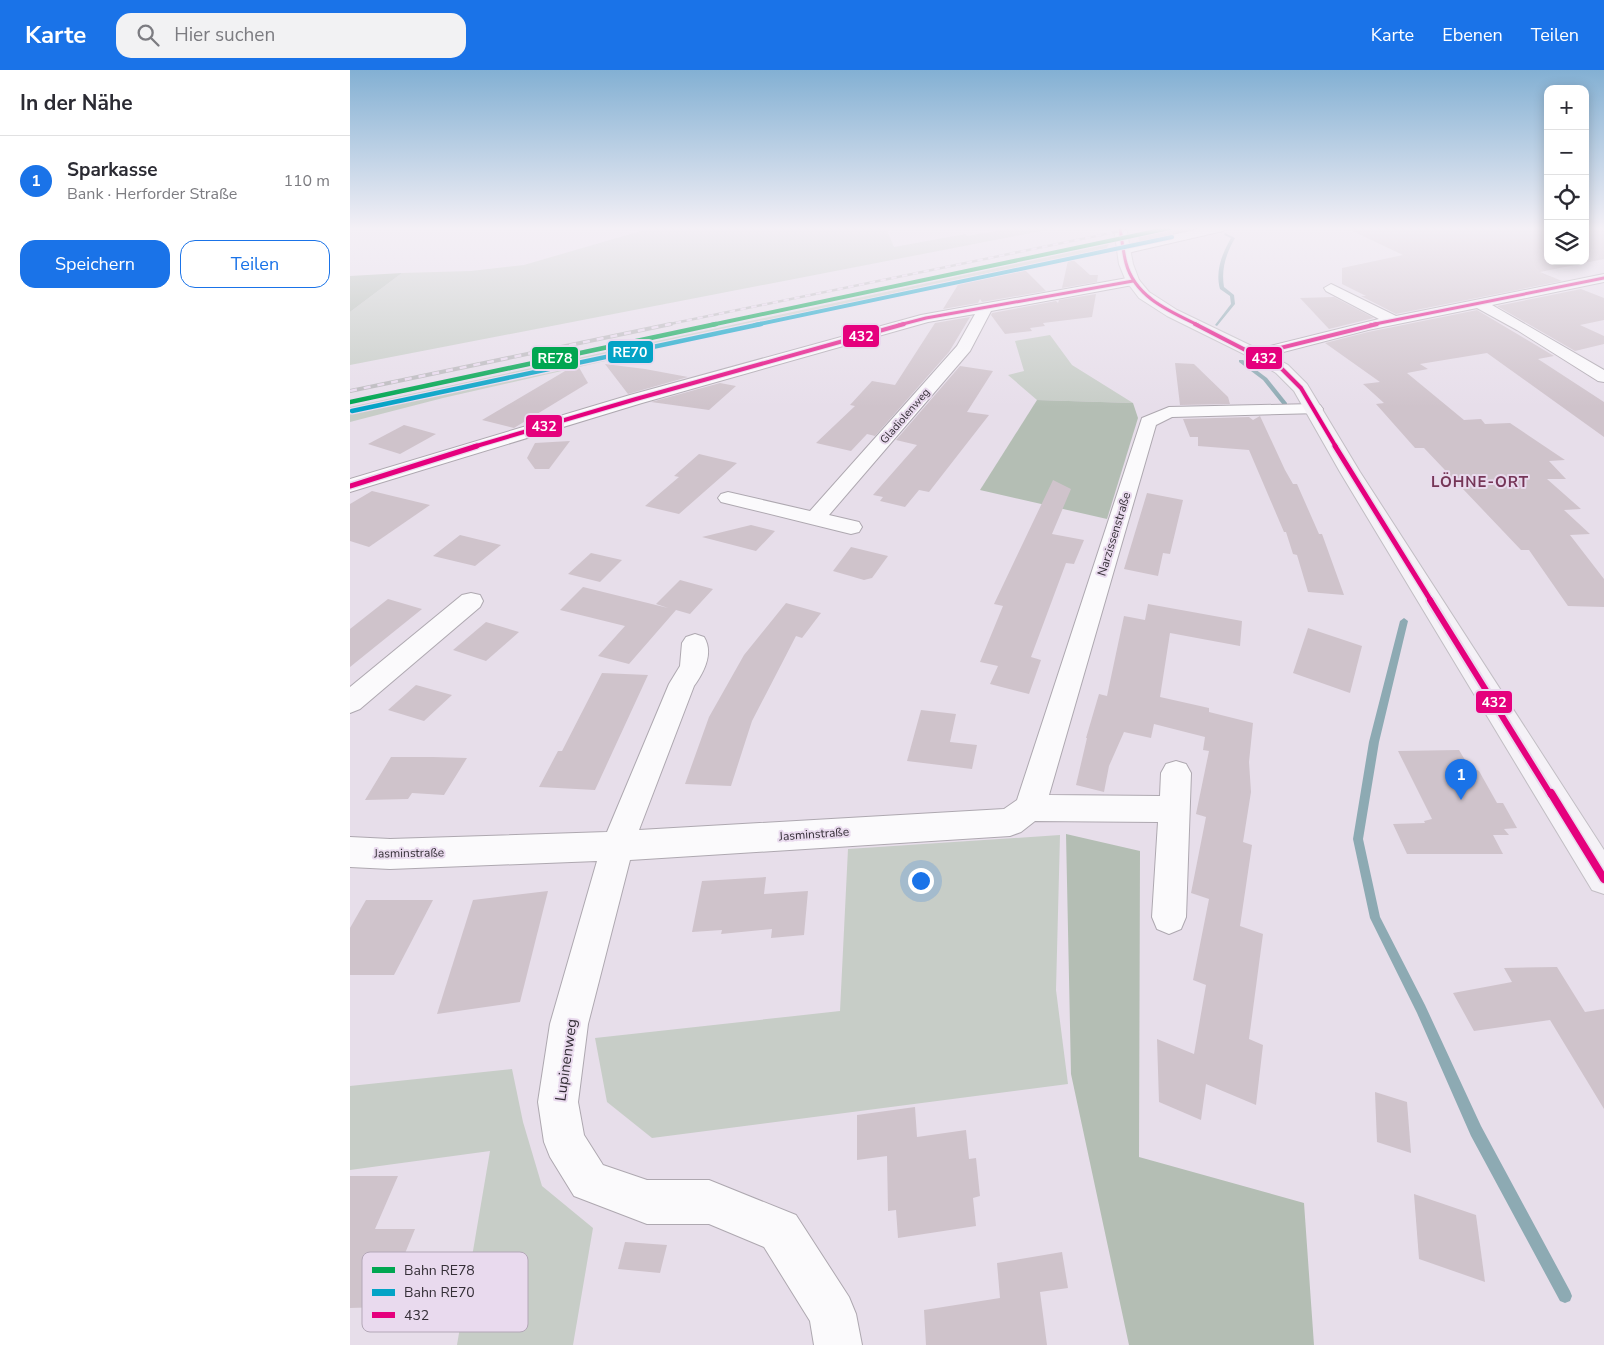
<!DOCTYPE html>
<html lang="de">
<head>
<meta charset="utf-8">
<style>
	:root { --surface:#fff; --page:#f2f2f3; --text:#2b2b33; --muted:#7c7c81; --line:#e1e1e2; --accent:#1a73e8 }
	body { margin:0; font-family:"Nunito Sans",sans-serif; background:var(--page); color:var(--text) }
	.controls { position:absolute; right:15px; top:15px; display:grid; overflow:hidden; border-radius:10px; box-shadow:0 2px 12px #0003 }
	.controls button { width:45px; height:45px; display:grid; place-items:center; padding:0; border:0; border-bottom:1px solid var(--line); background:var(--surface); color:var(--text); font:25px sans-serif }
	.you { position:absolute; left:570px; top:810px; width:18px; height:18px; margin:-12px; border:4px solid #fff; border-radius:50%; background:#1a73e8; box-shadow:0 0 0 8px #1a73e833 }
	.badge { display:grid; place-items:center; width:32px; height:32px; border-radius:50%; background:var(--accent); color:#fff; font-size:16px; font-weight:700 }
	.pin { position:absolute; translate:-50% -41px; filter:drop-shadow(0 1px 2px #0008) }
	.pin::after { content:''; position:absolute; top:26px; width:18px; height:15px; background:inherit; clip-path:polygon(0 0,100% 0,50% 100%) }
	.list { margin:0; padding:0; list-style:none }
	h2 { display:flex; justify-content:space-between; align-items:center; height:65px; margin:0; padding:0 20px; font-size:21px }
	h2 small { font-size:16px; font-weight:400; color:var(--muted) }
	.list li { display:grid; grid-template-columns:32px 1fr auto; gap:15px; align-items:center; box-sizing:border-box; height:90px; padding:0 20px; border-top:1px solid var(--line) }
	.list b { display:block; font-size:19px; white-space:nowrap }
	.list p { margin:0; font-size:16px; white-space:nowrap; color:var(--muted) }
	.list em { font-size:16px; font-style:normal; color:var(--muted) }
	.actions { display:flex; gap:10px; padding:15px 20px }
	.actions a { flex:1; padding:11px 0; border:1px solid var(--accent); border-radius:15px; text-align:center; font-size:18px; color:var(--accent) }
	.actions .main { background:var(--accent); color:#fff }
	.icon { flex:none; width:28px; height:28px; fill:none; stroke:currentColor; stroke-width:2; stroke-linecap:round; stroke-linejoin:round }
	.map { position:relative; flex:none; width:1254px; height:1275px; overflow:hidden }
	header { display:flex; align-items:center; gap:30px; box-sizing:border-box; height:70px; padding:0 25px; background:var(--accent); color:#fff }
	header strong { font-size:24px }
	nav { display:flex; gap:28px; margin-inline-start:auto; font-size:18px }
	.search { width:350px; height:45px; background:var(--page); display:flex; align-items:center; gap:12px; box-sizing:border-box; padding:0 18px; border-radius:15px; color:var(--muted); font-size:19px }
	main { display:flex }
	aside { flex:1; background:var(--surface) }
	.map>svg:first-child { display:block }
</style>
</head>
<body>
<header>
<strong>Karte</strong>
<div class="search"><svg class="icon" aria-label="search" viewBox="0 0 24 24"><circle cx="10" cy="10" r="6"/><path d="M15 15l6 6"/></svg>Hier suchen</div>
<nav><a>Karte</a><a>Ebenen</a><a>Teilen</a></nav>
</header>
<main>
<aside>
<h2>In der Nähe<small></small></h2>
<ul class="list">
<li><span class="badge">1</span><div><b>Sparkasse</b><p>Bank · Herforder Straße</p></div><em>110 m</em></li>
</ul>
<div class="actions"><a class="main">Speichern</a><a>Teilen</a></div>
</aside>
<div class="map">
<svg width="1254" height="1275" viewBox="0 0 1254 1275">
	<rect width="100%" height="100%" fill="#e7deea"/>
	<g fill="#c7cdc7">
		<polygon points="301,158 536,158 544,177 615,164 617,166 663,158 707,158 0,295 0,242 52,203 121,201 174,195"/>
		<polygon points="832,158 857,158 790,173 788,167"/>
		<path d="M 759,174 L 755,181 C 651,200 546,220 444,248 L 93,328 L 0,352 L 0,337 Z"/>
		<polygon points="700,265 722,295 783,333 687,330 658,305 674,301 665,271"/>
		<polygon points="710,765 706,920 718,1014 302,1068 257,1032 245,968 490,941 498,779"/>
		<polygon points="162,999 173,1052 192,1116 243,1158 223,1275 107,1275 140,1081 0,1100 0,1016"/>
	</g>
	<g fill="#b4beb4">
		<polygon points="52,203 0,242 0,206"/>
		<polygon points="687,330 783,333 788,348 757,449 630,420"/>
		<polygon points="716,764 790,781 789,1087 954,1133 964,1275 779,1275 721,1004"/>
	</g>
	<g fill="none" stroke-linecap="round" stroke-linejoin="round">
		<g fill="#8daab3" fill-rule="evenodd">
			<path d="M 875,163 L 885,168 C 876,184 871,199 874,217 L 884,225 L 885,234 L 867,256 L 865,255 L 881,234 L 880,226 L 870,219 C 865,201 872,184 881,168 L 874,165 Z"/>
			<polygon points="889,290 893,290 917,308 937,333 937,335 933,335 913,310 889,292"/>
			<polygon points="1054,548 1058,551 1029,672 1013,769 1030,847 1075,935 1131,1056 1220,1221 1222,1226 1220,1231 1215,1233 1210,1231 1121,1066 1067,943 1020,848 1003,769 1019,672 1050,551"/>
		</g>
	</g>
	<g fill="#cfc3cb">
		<polygon points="996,158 1198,158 1198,191 1235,191 1235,158 1254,158 1254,189 1190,202 1212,211 1046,244 1011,226 1016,226 992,214 992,198 1053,185"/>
		<polygon points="719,186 740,205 748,205 747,212 712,218"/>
		<polygon points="672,197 696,221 632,232 630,229 628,233 593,239 611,210"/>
		<polygon points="1231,219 1254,228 1254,250 1230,255 1254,266 1254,274 1225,281 1147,236"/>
		<polygon points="746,224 742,247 693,253 695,256 680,258 682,261 655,264 641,245 642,243 706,231 708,233 709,230"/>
		<polygon points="984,227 1024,248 979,259 950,228"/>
		<polygon points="1127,240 1204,286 1188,289 1254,332 1254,367 1137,283 1070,294 1078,299 1057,303 1114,350 1131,349 1135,354 1160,353 1215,390 1199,391 1216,409 1197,409 1231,439 1214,440 1240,464 1220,465 1254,509 1254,537 1218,536 1179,480 1171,480 1074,378 1065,378 1026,334 1034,333 1013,314 1030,312 975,273 1018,262"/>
		<polygon points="620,247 599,282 525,366 517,364 501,381 466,373 505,336 500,335 522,311 545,315 585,253"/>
		<polygon points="825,293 844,294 878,327 880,334 830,335"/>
		<polygon points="227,294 238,313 164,358 132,350"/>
		<polygon points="255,294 295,299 338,307 278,324"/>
		<polygon points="610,296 643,301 617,342 639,345 579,422 569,420 555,437 530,431 533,427 523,425 567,375 546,370"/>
		<polygon points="370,313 386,316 359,340 301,332"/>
		<polygon points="910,346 935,400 943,414 947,414 969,464 972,464 994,525 958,522 947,485 943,484 936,462 934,462 899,380 848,376 848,367 840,367 833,349 899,347 903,350"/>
		<polygon points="54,355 86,364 50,384 18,374"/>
		<polygon points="220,371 199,399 185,399 177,388 185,373"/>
		<polygon points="349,384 387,393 329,444 295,436 329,407 324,406"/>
		<polygon points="703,410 721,419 702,464 734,470 724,494 716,493 681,587 691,590 679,624 640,614 648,596 630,592 653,536 644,534"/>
		<polygon points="22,421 80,435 19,477 0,471 0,434"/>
		<polygon points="797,423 833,430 820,484 813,483 808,506 774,499"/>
		<polygon points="401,455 425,461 406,481 352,467"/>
		<polygon points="110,465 151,475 125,496 83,486"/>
		<polygon points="501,477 538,486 522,508 514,510 483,501"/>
		<polygon points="241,483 272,490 250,512 218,504"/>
		<polygon points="330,510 363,519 340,544 326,540 279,594 248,586 275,556 210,540 233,517 318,538 306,534"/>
		<polygon points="38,529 72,539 0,597 0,559"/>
		<polygon points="436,533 471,543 452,568 446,566 402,651 381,716 335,714 359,647 394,585"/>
		<polygon points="798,534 892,551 890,576 820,563 810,627 859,638 859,642 903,653 899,692 901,722 893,772 902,775 890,856 913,864 899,969 913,975 906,1035 856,1014 851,1050 809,1032 807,969 844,984 856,915 843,910 859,829 841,823 856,747 846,744 859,681 853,680 855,667 804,654 801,668 774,662 759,696 754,722 726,715 737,668 736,668 749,624 757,626 774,546 795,550"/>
		<polygon points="136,552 169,562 136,591 103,580"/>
		<polygon points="958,558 1012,576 1000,623 943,603"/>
		<polygon points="252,603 298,605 245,720 189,717 208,681 212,681"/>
		<polygon points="66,615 102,625 74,651 38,640"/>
		<polygon points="571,640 606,644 600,672 627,675 622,699 557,691"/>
		<polygon points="1109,680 1118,695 1129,701 1147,733 1153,733 1167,758 1154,759 1159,765 1143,765 1153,784 1057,784 1043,754 1075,753 1074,751 1082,749 1048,681"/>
		<polygon points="41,687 83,687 117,688 94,725 62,723 58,729 15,730"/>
		<polygon points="416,807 414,824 458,821 454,865 421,868 422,859 371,864 372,860 342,862 352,811"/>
		<polygon points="198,821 170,932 87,944 123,830"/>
		<polygon points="16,830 83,830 44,905 0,905 0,858"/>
		<polygon points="1207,897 1235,942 1254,939 1254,1039 1200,950 1124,961 1103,923 1162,912 1154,898"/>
		<polygon points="1025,1022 1057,1032 1061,1083 1027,1072"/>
		<polygon points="565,1037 567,1067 616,1060 619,1089 626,1088 630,1126 623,1128 626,1156 548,1168 546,1140 538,1141 537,1086 507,1090 507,1045"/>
		<polygon points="0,1106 48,1106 25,1159 65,1159 33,1237 0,1238"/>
		<polygon points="1064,1124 1126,1145 1135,1212 1069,1189"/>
		<polygon points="275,1172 317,1175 310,1203 268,1199"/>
		<polygon points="712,1182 718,1218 690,1222 697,1275 576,1275 574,1240 650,1228 647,1193"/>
	</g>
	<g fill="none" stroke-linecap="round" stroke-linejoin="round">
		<defs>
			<g id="minor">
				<polygon points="853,158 875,158 873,161 773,184 767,180 768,177"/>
				<polygon points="1254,204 1254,212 1142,235 1254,300 1254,312 1248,311 1167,260 1127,238 1018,260 906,289 900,287 898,284 900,281 1029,249 976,221 974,218 981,214 1046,246"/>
				<polygon points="783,207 790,211 788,214 641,241 620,281 479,445 509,452 512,457 509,462 501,464 371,432 368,428 371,424 378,422 460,441 607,276 625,244 578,252 292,333 0,422 0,409 280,325 571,245"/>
				<path d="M 964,334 L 970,335 L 973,339 L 970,343 L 822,347 L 806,355 L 699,725 L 810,726 L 811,703 L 816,694 L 826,691 L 836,694 L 841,703 L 836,847 L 831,859 L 819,864 L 807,859 L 802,847 L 808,752 L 685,751 L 671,762 L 660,766 L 280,790 L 238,954 L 228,1032 L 234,1065 L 253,1095 L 297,1110 L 359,1110 L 446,1145 L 499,1227 L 506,1244 L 512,1275 L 464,1275 L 460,1251 L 414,1177 L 359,1154 L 297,1154 L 224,1126 L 200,1087 L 194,1072 L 188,1032 L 200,954 L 247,791 L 40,799 L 0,797 L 0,767 L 40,769 L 257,762 L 319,614 L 330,596 L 332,573 L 336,567 L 345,564 L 354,567 C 364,583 354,602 344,616 L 289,760 L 654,739 L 667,730 L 792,348 L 819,337 Z"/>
				<polygon points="121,523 130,525 133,531 130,537 10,639 0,643 0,617 112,525"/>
			</g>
			<polygon id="major" points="764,158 776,158 783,194 789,210 799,222 827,240 912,281 938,295 957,314 1010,402 1254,780 1254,824 1242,820 990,402 944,321 926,303 900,287 817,246 789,228 776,211 769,194"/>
		</defs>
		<use href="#minor" stroke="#aea8b0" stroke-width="2"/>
		<use href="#major" stroke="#c2bec4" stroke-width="2"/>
		<use href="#minor" fill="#fbfafc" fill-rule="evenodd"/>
		<use href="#major" fill="#f5f2f7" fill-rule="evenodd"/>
		<defs>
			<polyline id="rail-far1" points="315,255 785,158"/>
			<polyline id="rail" points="0,321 321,254"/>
		</defs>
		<use href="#rail-far1" stroke="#bcbabe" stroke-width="2.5"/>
		<use href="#rail" stroke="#bcbabe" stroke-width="4"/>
		<use href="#rail-far1" stroke="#e9daee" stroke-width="2" stroke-dasharray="5.5" stroke-linecap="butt"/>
		<use href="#rail" stroke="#e9daee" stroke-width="2.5" stroke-dasharray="7" stroke-linecap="butt"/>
		<defs>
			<g id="bus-1-far4">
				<path d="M 770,158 C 772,170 773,182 776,193 C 785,227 819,241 848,255"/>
				<polyline points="549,255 576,248 783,211"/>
				<polyline points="1020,255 1254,208"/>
			</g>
			<g id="bus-1-far3">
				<polyline points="845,254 932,299 951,318 986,377"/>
				<polyline points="906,284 1027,254"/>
				<polyline points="123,377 286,329 554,254"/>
			</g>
			<g id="bus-1-far2">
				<polyline points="985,376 1081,531"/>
				<polyline points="0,416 127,376"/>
			</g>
			<polyline id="bus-1-far1" points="1080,530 1201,725"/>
			<polyline id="bus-1" points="1201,723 1254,809"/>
		</defs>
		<use href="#bus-1-far4" stroke="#e9daee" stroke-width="5"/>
		<use href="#bus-1-far3" stroke="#e9daee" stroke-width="6"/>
		<use href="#bus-1-far2" stroke="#e9daee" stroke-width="8"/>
		<use href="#bus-1-far1" stroke="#e9daee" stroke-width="10"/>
		<use href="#bus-1" stroke="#e9daee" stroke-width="11"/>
		<use href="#bus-1-far4" stroke="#e5007d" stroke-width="3"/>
		<use href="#bus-1-far3" stroke="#e5007d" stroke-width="4"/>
		<use href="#bus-1-far2" stroke="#e5007d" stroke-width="5"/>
		<use href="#bus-1-far1" stroke="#e5007d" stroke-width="6"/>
		<use href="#bus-1" stroke="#e5007d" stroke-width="8"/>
		<defs>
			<polyline id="rail-1-far1" points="361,255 820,158"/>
			<polyline id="rail-1" points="0,332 366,254"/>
			<polyline id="rail-2-far1" points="405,255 822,167"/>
			<polyline id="rail-2" points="2,341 411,254"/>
		</defs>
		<use href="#rail-1-far1" stroke="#e9daee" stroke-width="5.5"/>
		<use href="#rail-1" stroke="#e9daee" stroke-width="7"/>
		<use href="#rail-2-far1" stroke="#e9daee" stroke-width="5.5"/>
		<use href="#rail-2" stroke="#e9daee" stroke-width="7"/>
		<use href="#rail-1-far1" stroke="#00a651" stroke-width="4"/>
		<use href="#rail-1" stroke="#00a651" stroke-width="4.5"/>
		<use href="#rail-2-far1" stroke="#03a3c6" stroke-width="4"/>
		<use href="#rail-2" stroke="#03a3c6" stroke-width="4.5"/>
	</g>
	<linearGradient id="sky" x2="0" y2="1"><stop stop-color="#83b0d3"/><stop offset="0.47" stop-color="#f4f0f6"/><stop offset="1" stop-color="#f4f0f6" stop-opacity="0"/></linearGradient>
	<rect width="1254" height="337" fill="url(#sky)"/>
	<g text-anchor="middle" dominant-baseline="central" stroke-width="4" stroke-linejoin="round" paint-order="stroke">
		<g font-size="11" fill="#352f37" stroke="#e9daee">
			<text transform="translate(555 346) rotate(-49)">Gladiolenweg</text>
		</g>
		<g font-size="12" fill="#352f37" stroke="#e9daee">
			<text transform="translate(764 464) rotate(-73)">Narzissenstraße</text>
			<text transform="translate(464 764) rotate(-4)">Jasminstraße</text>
			<text transform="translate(59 783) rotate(-1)">Jasminstraße</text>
		</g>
		<g font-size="15" font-weight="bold" letter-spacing="1" fill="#753557" stroke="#e9daee">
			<text x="1130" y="412">LÖHNE-ORT</text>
		</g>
		<g font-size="15" fill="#352f37" stroke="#e9daee">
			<text transform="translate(216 990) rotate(-82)">Lupinenweg</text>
		</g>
	</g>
	<rect x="12" y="1182" width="166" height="80" rx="8" fill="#e9daee" stroke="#b3a7b7" stroke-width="1"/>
	<rect x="22" y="1197" width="23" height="6" fill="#00a651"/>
	<rect x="22" y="1219" width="23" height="7" fill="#03a3c6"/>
	<rect x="22" y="1242" width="23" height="6" fill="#e5007d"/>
	<g font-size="14" fill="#352f37">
		<text x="54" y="1205">Bahn RE78</text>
		<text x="54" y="1227">Bahn RE70</text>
		<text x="54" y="1250">432</text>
	</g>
	<g stroke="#e9daee" stroke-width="2">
		<rect x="492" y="254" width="38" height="24" rx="5" fill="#e5007d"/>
		<rect x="257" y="270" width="47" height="24" rx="5" fill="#03a3c6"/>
		<rect x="895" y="276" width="38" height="24" rx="5" fill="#e5007d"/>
		<rect x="181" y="276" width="48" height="24" rx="5" fill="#00a651"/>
		<rect x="175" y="344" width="38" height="24" rx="5" fill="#e5007d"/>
		<rect x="1125" y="620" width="38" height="24" rx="5" fill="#e5007d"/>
	</g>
	<g font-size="14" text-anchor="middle" font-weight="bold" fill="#fff">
		<text x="511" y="271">432</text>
		<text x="280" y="287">RE70</text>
		<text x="914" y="293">432</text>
		<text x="205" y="293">RE78</text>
		<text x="194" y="361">432</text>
		<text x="1144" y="637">432</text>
	</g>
</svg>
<div class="controls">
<button>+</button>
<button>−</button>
<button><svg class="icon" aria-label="locate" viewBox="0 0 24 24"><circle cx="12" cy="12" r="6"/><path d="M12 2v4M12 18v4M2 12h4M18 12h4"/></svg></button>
<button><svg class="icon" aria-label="layers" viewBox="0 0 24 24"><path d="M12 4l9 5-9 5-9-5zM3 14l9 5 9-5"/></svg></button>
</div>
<div class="you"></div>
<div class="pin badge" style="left:1111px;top:730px">1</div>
</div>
</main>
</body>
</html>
